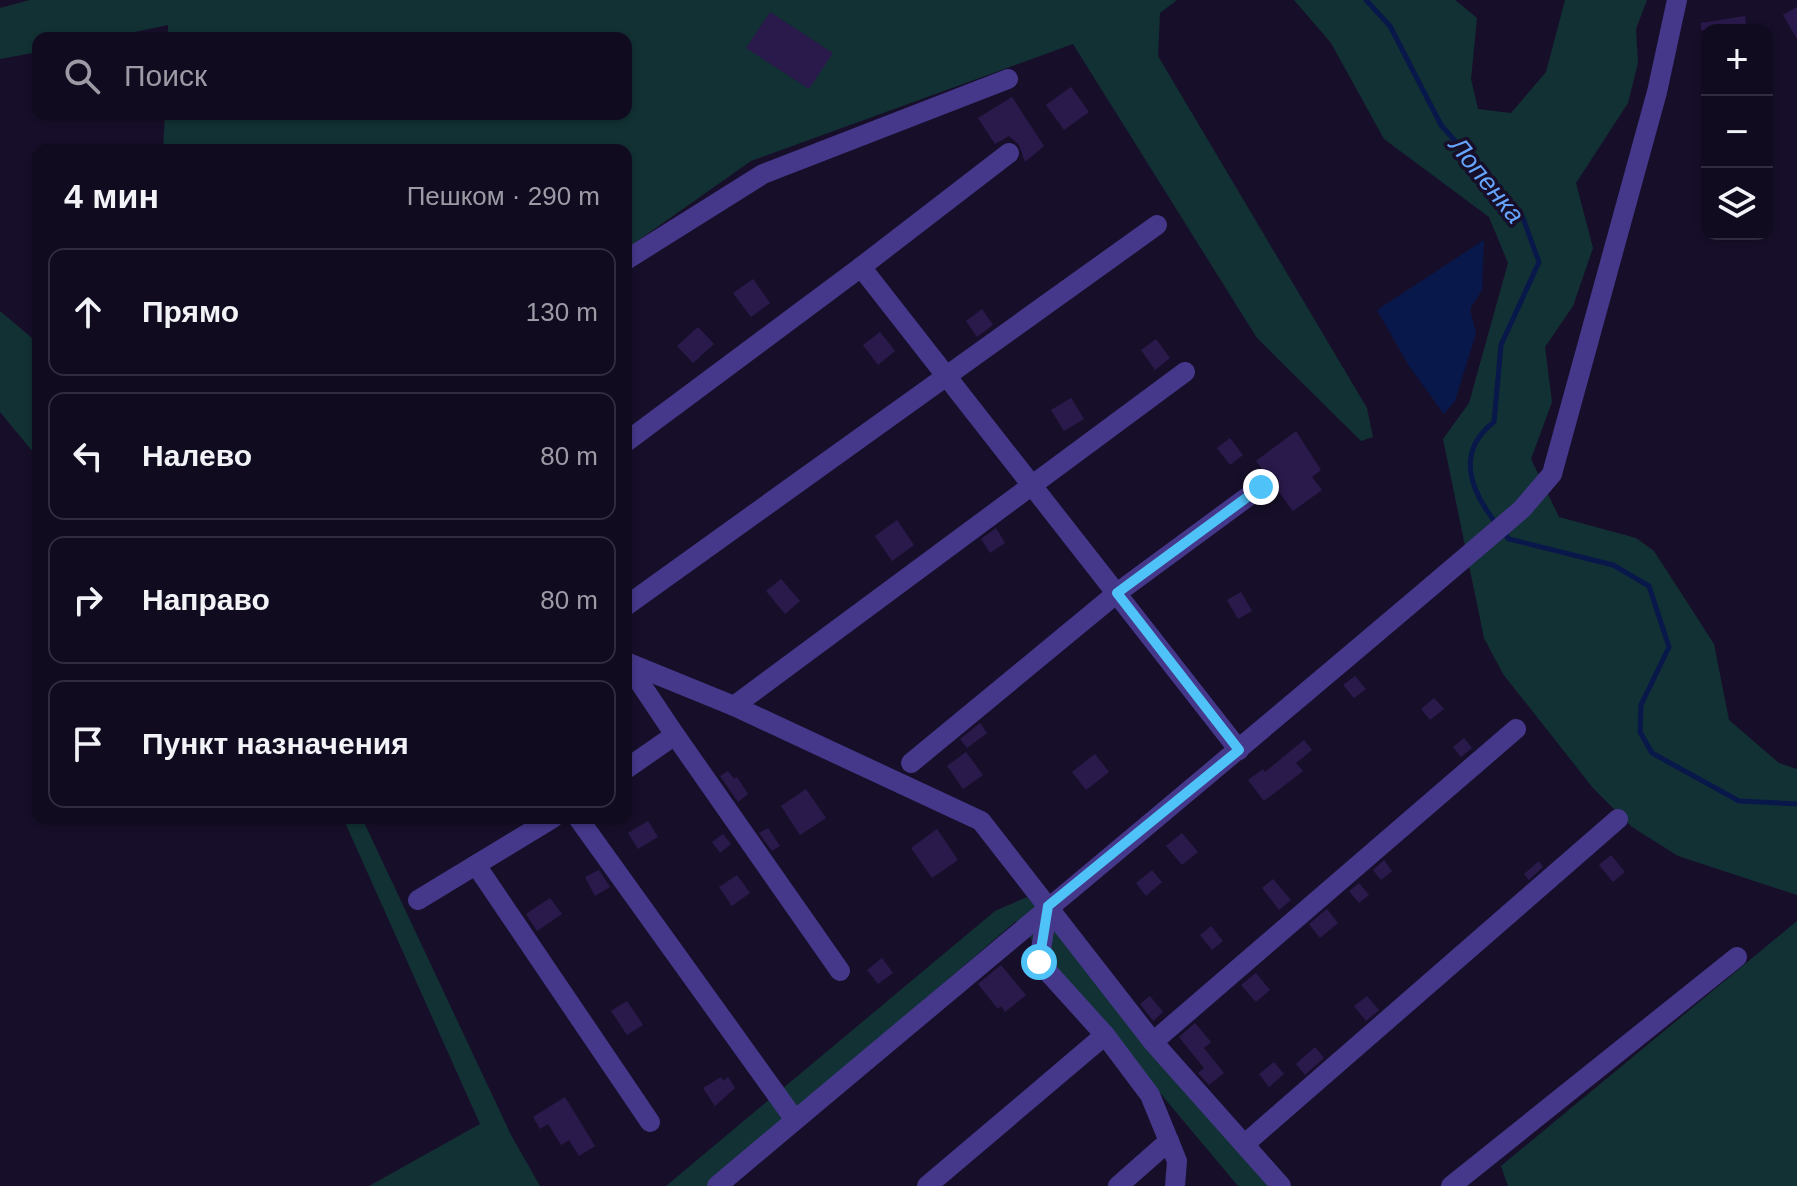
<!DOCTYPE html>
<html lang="ru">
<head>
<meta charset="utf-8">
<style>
	:root { --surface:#110b20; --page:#1e192d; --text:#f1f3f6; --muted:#9c9ba5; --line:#302b3e }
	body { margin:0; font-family:Helvetica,sans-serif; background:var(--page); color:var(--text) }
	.controls { position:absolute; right:24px; top:24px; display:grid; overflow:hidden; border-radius:16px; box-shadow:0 2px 6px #0004 }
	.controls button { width:72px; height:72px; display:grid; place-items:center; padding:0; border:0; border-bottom:2px solid var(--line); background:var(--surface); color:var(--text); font:40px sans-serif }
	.stop { position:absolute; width:24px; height:24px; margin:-18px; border:6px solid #4fc3f7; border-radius:50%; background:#fff }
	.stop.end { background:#4fc3f7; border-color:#fff; box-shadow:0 2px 8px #0008 }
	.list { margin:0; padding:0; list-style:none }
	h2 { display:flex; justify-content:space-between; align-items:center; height:104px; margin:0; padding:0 32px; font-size:34px }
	h2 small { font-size:26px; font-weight:400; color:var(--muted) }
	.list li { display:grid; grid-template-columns:52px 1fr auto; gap:24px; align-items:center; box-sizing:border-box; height:128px; margin:0 16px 16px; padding:0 16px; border:2px solid var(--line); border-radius:16px }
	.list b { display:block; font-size:30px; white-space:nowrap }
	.list em { font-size:26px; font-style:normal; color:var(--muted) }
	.icon { flex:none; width:44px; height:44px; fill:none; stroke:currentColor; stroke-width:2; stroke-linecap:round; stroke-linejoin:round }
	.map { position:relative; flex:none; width:1797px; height:1186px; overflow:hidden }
	.search { position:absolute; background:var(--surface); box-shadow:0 2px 6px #0004; left:32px; top:32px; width:600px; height:88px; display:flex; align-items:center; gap:20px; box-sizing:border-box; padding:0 28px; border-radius:16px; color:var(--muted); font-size:30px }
	.panel { position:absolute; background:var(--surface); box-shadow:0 2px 6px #0004; left:32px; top:144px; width:600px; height:680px; border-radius:16px }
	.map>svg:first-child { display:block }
</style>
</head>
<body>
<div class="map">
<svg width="1797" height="1186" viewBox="0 0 1797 1186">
	<rect width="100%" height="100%" fill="#170f2a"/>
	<g fill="#123134">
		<polygon points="30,0 1177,0 1160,13 1158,56 1367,408 1373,437 1361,441 1257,338 1073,44 751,161 626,249 626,150 163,150 165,114 626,114 626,38 168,38 168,25 106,38 38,38 38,52 0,59 0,8"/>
		<polygon points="1294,0 1455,0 1477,18 1471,79 1478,109 1511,113 1546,72 1565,0 1647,0 1636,29 1638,63 1628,103 1576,183 1593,248 1573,306 1545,347 1552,402 1531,459 1559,517 1636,538 1654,551 1714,644 1729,720 1779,763 1797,769 1797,895 1678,856 1632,827 1593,788 1503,674 1484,638 1443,439 1469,403 1508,263 1489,217 1384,139 1331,43"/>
		<polygon points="0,311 38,343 38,458 0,412"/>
		<polygon points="343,818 362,818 511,1135 540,1186 369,1186 480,1124"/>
		<polygon points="1027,897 1283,1186 1238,1186 1016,921 707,1186 666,1186 995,911"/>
		<polygon points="1797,921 1797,1186 1508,1186 1501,1166"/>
	</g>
	<polygon fill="#08184a" points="1484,240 1482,290 1470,309 1476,333 1455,401 1444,414 1409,366 1377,310"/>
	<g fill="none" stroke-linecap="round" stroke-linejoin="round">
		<g stroke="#08184a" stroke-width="5">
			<path d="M 1366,0 L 1390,26 L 1441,125 L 1523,218 L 1539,262 L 1501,345 L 1494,422 C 1456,451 1469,489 1496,523"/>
			<polyline points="1502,531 1509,539 1613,565 1649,586 1669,647 1641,705 1640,732 1652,753 1739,801 1797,804"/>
		</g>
	</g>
	<g fill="#2a1a4c">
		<polygon points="1797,7 1797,39 1783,15"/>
		<polygon points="770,12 833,53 809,89 746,48"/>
		<polygon points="1745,16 1747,30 1701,30 1701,23"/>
		<polygon points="1071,87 1089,112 1064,130 1046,105"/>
		<polygon points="1012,97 1044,146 1025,162 1019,145 1009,136 995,144 978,118"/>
		<polygon points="753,279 770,303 751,317 733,293"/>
		<polygon points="982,309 993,325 977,337 966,321"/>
		<polygon points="698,327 714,344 693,363 677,346"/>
		<polygon points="880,332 895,351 878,365 863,345"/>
		<polygon points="1156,339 1170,358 1155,370 1141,350"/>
		<polygon points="1071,398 1084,419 1064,431 1051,410"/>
		<polygon points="1296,431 1321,470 1312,477 1322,490 1293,511 1256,461"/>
		<polygon points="1230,438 1243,455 1230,465 1217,448"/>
		<polygon points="897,520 914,545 892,561 875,536"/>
		<polygon points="996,528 1005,543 990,553 981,539"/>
		<polygon points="781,579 800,601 785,614 766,591"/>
		<polygon points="1241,592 1252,611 1238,619 1227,600"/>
		<polygon points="1355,676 1366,689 1354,698 1343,685"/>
		<polygon points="1434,698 1444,709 1430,720 1421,709"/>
		<polygon points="980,723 987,733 967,748 960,739"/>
		<polygon points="1464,738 1472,748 1461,757 1453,747"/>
		<polygon points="1304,740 1312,750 1296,763 1303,771 1264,801 1248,780 1263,769 1265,772"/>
		<polygon points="966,752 983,775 963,789 947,766"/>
		<polygon points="1095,754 1109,772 1086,790 1072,772"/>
		<polygon points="728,771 734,779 737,777 748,794 738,802 720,776"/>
		<polygon points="806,789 826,818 800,835 781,806"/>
		<polygon points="648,821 658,837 638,849 628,833"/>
		<polygon points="768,828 780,846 772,851 759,833"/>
		<polygon points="937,829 958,860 932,878 911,848"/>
		<polygon points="1182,833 1198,852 1182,865 1166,846"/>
		<polygon points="723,834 731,844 720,853 712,842"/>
		<polygon points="1611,855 1625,872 1613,882 1599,865"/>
		<polygon points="1384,860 1392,871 1381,880 1373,870"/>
		<polygon points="1539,861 1543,867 1529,880 1524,874"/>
		<polygon points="599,870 610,887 595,896 585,877"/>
		<polygon points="1152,870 1162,882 1146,896 1136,883"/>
		<polygon points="737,875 750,893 732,906 719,887"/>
		<polygon points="1273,879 1291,900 1279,910 1262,888"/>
		<polygon points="1359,883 1369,895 1359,903 1349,891"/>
		<polygon points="550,898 562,914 537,931 526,914"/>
		<polygon points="1327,909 1338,923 1320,938 1309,924"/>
		<polygon points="1211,926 1223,941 1212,950 1200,935"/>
		<polygon points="882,958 893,973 878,984 867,970"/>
		<polygon points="1001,965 1026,995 1005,1012 1001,1006 998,1009 978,984"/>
		<polygon points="1256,973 1270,990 1256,1002 1241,985"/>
		<polygon points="1150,996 1163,1012 1153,1021 1140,1004"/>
		<polygon points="1367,996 1379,1010 1366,1021 1354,1006"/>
		<polygon points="627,1001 643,1025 627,1035 611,1011"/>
		<polygon points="1195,1023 1211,1042 1204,1048 1224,1073 1209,1085 1198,1073 1204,1068 1179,1037"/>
		<polygon points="1315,1047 1324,1058 1305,1075 1296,1064"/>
		<polygon points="1274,1062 1284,1074 1269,1087 1259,1074"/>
		<polygon points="721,1077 723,1081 728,1077 735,1088 715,1106 703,1088"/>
		<polygon points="565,1097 595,1146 579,1156 569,1140 561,1145 548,1124 540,1129 533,1117"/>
	</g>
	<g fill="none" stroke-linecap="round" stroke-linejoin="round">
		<g stroke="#45388b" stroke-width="20">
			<polyline points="1009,153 861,267 1239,750"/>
			<polyline points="626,260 763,174 1008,79"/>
			<polyline points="626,442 861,267"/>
			<polyline points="626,606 1157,225"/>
			<polyline points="626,662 734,706 981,821 1153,1042 1281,1186"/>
			<polyline points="626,662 675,735 626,769"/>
			<polyline points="734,706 1185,372"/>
			<polyline points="675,735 840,971"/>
			<polyline points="911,763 1117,593 1261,487"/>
			<polyline points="578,818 795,1120"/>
			<polyline points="476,865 650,1122"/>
			<polyline points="418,900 553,818"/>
			<polyline points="1048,906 1039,962 1105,1035 1150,1095 1177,1161 1175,1186"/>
			<polyline points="1153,1042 1516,729"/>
			<polyline points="1246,1143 1618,819"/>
			<path d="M 717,1186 C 985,960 1256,737 1522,509 L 1552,474 L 1657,92 L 1677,0"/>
			<polyline points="927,1186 1105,1035"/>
			<polyline points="1118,1186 1169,1141"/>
			<polyline points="1451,1186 1737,957"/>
		</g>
	</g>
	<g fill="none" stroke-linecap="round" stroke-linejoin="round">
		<polyline stroke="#4fc3f7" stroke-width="10" points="1039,962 1048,906 1239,750 1117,593 1261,487"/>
	</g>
	<g text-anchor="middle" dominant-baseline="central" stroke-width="7" stroke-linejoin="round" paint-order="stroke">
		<g font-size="26" font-style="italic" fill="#66a6ff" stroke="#170f2a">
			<text transform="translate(1487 180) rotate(51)">Лопенка</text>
		</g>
	</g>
</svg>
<div class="controls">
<button>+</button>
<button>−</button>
<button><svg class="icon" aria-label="layers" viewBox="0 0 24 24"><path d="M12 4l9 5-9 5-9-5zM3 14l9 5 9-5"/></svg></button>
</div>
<div class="stop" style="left:1039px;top:962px"></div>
<div class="stop end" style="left:1261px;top:487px"></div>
<div class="search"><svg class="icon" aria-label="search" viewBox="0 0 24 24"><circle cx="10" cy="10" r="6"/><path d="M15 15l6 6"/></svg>Поиск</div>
<section class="panel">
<h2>4 мин<small>Пешком · 290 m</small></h2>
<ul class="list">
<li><svg class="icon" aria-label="ahead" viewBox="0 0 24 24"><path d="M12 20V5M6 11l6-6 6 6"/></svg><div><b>Прямо</b></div><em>130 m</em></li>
<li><svg class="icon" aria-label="left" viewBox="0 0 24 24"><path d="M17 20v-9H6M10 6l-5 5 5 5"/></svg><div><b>Налево</b></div><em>80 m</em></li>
<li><svg class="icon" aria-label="right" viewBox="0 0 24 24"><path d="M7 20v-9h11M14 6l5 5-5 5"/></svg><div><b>Направо</b></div><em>80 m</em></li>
<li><svg class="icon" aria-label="arrive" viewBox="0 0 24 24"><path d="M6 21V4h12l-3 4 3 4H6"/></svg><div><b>Пункт назначения</b></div></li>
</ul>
</section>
</div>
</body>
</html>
